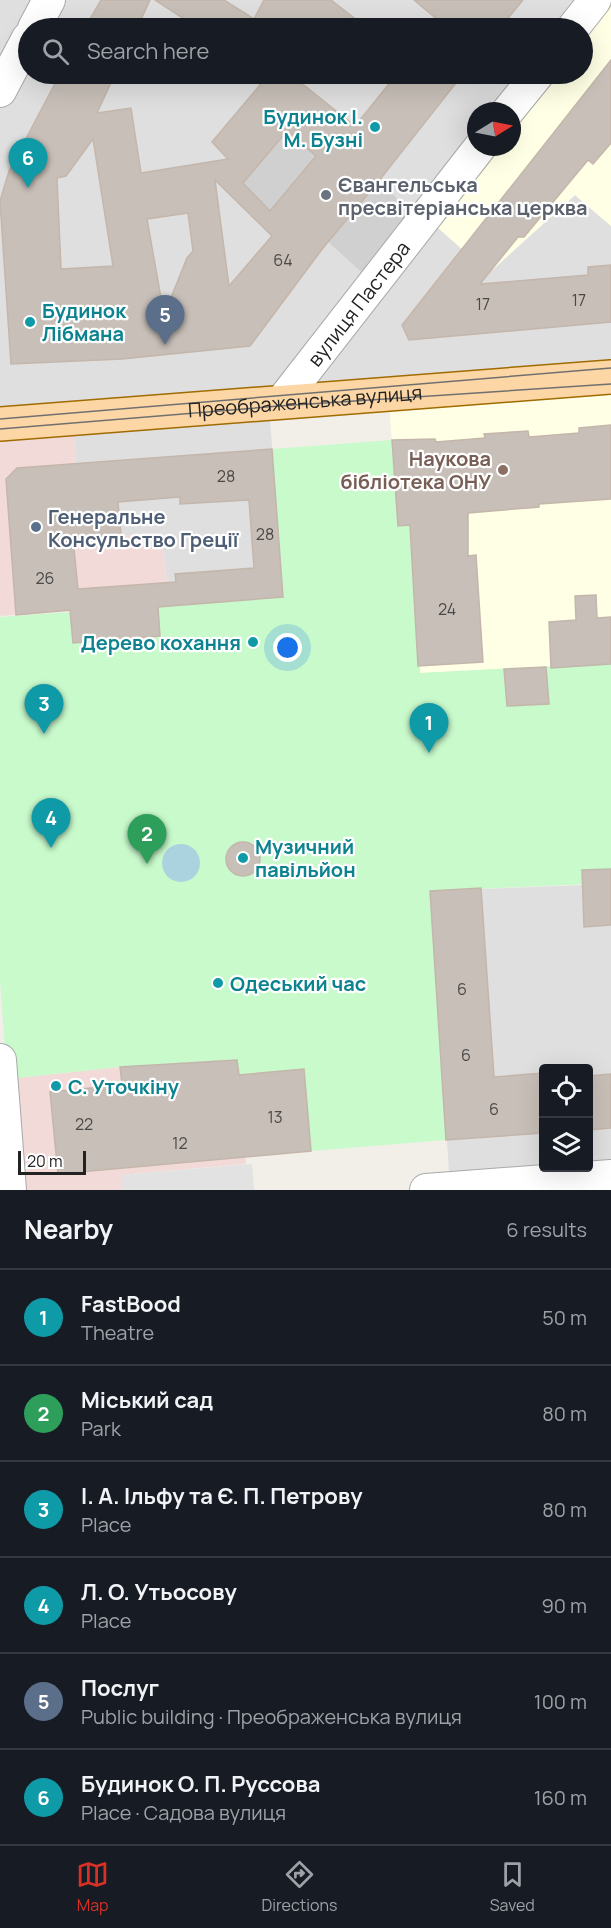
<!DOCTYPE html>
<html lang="en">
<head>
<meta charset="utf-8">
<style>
	:root { --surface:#171b24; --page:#20242c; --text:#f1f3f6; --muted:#9ea1a6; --line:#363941; --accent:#d93025 }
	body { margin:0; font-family:Manrope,sans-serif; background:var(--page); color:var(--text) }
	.controls { position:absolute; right:18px; bottom:18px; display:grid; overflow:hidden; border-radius:6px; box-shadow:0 6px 24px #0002 }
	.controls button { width:54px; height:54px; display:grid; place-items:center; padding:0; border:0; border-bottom:2px solid var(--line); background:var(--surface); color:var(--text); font:30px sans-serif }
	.compass { position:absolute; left:467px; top:102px; width:54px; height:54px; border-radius:50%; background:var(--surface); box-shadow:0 6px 24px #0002; rotate:80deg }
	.scale { position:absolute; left:18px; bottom:15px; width:68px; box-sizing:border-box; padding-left:6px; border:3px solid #222; border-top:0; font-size:16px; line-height:21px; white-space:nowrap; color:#222; -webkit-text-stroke:4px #fff; paint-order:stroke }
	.you { position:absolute; left:288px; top:648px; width:21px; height:21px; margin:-15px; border:4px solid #fff; border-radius:50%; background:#1a73e8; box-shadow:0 0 0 9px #1a73e833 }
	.badge { display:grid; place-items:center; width:39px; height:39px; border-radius:50%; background:var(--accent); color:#fff; font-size:20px; font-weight:700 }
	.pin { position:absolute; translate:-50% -50px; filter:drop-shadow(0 2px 3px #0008) }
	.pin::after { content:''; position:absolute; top:32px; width:21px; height:18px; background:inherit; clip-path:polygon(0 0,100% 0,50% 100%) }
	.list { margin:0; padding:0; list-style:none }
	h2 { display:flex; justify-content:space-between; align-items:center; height:78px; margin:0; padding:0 24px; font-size:26px }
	h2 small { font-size:20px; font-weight:400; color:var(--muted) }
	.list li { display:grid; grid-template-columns:39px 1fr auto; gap:18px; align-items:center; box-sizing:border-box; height:96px; padding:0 24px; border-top:2px solid var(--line) }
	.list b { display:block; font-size:22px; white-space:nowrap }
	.list p { margin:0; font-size:20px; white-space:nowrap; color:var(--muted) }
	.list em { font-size:20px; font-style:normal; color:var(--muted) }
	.icon { flex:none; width:33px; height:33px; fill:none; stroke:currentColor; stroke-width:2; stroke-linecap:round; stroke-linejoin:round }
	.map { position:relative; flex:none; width:611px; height:1190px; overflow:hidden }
	.search { position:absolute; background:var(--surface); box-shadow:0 6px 24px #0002; left:18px; right:18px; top:18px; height:66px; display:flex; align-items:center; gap:15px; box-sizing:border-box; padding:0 21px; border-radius:33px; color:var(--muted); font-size:22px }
	.sheet { height:654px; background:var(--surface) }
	nav { display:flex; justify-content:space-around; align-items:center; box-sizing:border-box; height:84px; border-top:2px solid var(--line); background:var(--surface); font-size:16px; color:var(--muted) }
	nav a { display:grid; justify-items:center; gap:3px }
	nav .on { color:var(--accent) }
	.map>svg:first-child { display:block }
</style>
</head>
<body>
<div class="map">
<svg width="611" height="1190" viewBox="0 0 611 1190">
	<rect width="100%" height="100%" fill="#f2efe9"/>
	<g fill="#e0dfdf" fill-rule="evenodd">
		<polygon points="0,0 35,0 0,63"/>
		<polygon points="41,0 592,0 569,28 28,28 28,74 534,74 504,111 476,111 476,146 418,220 379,180 237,167 233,173 279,220 328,242 370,280 282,397 0,420 0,73"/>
		<polygon points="575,195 611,226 611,374 292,397 429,220 489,273"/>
		<polygon points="269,405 283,597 170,605 161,533 82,538 73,424"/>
		<path d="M 611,884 L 611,1174 L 450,1186 L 430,891 ZM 544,1068 L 588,1068 L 588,1168 L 544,1168 Z"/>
	</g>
	<g fill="#f2dad9">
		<polygon points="73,424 82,538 161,533 170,605 0,616 0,430"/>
		<polygon points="120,1067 239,1075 246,1164 121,1175 121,1190 15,1190 7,1079"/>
	</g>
	<g fill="#ffffe5">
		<polygon points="598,0 611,0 611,226 575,195 489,273 429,220 485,147 512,147 512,112 542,74 582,74 582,28"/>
		<polygon points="611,382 611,664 420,673 410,525 398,526 389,401"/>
	</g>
	<polygon fill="#d0d0d0" points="260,85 325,135 379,180 418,220 370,280 328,242 279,220 233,172 236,167 212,142"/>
	<polygon fill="#c8facc" points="392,440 398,525 410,525 420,673 611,663 611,883 430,891 446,1140 311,1151 304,1069 122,1085 119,1067 7,1079 0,980 0,617 283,597 272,449"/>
	<polygon fill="#e2e2e2" points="252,1164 254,1190 121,1190 121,1175"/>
	<circle fill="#aad3df" cx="181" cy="863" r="19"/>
	<g fill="#c7bfb8" stroke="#c4b6ab" stroke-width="1.5" fill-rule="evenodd">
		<polygon points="101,0 150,0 137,28 85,28"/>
		<polygon points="155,0 224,0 254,19 264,0 331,0 367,28 198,28"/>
		<polygon points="414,0 523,0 500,28 433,28 439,21"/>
		<polygon points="611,60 611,143 593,164 588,160 524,237 518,237 480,284 588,275 588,267 611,265 611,322 409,340 402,325"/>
		<path d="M 60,74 L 115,74 L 97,113 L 131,108 L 141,173 L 228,159 L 212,142 L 260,85 L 252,74 L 290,74 L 355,126 L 397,74 L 463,74 L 378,182 L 323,248 L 250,346 L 122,359 L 11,364 L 0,201 L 9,171 ZM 287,131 L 316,156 L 270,211 L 243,183 ZM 93,139 L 113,266 L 61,269 L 57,178 L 66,176 ZM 215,180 L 272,236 L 229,286 ZM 188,213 L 193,251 L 187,258 L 164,315 L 147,219 Z"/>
		<polygon points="611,425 611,499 539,504 539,507 468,513 468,556 476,555 483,662 418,666 410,525 398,526 392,440 435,439 436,442 485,438 484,434 528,431 529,437 579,433 579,428"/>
		<path d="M 272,449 L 283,597 L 158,607 L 160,636 L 73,643 L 70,610 L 16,615 L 6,479 L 17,468 ZM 180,497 L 180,504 L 249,500 L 254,568 L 175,574 L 176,582 L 78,589 L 73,539 L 121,535 L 118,502 Z"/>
		<polygon points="596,595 597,618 611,617 611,664 551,668 549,622 576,620 575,596"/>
		<polygon points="546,667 549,704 507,706 504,669"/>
		<circle cx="243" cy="859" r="17"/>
		<polygon points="611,869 611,925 584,927 582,870"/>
		<polygon points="481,888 494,1077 543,1073 543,1133 446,1140 430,891"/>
		<polygon points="237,1060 239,1075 304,1069 311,1151 58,1174 50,1092 122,1085 120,1067"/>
		<polygon points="611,1074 611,1128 588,1130 588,1076"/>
	</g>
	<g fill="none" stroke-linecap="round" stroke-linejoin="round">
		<defs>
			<g id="minor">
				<polyline points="34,28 49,0"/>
				<polyline points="573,28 595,0"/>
				<polyline points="0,91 28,38"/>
				<polyline points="508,111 538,74"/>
				<path id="s1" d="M 282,401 L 480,147"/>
				<polyline points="0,1060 10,1190"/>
				<polyline points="426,1190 611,1176"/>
			</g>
			<g id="major">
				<path id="s2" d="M 0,424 L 611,377"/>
			</g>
		</defs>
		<use href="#minor" stroke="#a9a9a9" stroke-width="34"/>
		<use href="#major" stroke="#a06b00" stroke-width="36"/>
		<use href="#minor" stroke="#fff" stroke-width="32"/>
		<use href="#major" stroke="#fcd6a4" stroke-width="33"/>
		<g stroke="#707070" stroke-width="1.5">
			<polyline points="0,419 611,368"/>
			<polyline points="0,429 279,406 611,384"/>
		</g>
	</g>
	<g fill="#0f9aa8" stroke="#fff" stroke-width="2">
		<circle cx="375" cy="127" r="6"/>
		<circle cx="30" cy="322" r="6"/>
		<circle cx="253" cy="642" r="6"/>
		<circle cx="243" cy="858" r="6"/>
		<circle cx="218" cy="983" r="6"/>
		<circle cx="56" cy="1086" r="6"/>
	</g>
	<circle fill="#6b7280" stroke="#fff" stroke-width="2" cx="326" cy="195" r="6"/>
	<circle fill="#8d6e63" stroke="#fff" stroke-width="2" cx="503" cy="470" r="6"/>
	<circle fill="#5c6f8a" stroke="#fff" stroke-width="2" cx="36" cy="527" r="6"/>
	<g text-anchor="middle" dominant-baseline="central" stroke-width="4.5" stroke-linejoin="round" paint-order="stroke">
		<g font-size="16" fill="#4b4948">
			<text x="283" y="260">64</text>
			<text x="579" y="300">17</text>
			<text x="483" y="304">17</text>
			<text x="226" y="476">28</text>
			<text x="265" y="534">28</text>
			<text x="45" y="578">26</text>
			<text x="447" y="609">24</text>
			<text x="462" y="989">6</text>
			<text x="466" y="1055">6</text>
			<text x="494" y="1109">6</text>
			<text x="275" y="1117">13</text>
			<text x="84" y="1124">22</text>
			<text x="180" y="1143">12</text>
		</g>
		<g font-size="20" font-weight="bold" fill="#0d838f" stroke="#fff" text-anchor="start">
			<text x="363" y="116" text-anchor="end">Будинок І.<tspan x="363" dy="23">М. Бузні</tspan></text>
			<text x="42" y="310">Будинок<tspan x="42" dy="23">Лібмана</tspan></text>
			<text x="241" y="642" text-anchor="end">Дерево кохання</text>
			<text x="255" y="846">Музичний<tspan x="255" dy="23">павільйон</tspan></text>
			<text x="230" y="983">Одеський час</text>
			<text x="68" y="1086">С. Уточкіну</text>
		</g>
		<g font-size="20" font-weight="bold" fill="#5b616d" stroke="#fff" text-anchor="start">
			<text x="338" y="184">Євангельська<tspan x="338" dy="23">пресвітеріанська церква</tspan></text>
		</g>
		<g font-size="20" fill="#222" stroke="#fff">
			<text stroke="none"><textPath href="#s1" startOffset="124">вулиця Пастера</textPath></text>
			<text stroke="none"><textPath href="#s2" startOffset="306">Преображенська вулиця</textPath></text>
		</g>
		<g font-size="20" font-weight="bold" fill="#785e54" stroke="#fff" text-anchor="end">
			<text x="491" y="458">Наукова<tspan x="491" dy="23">бібліотека ОНУ</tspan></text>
		</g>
		<g font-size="20" font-weight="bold" fill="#4e5e75" stroke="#fff" text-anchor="start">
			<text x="48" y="516">Генеральне<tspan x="48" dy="23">Консульство Греції</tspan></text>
		</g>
	</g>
</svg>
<div class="controls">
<button><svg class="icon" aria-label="locate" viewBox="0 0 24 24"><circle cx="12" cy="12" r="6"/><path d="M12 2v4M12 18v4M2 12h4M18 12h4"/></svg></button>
<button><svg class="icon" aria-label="layers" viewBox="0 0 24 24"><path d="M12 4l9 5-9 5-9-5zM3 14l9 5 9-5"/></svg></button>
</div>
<svg class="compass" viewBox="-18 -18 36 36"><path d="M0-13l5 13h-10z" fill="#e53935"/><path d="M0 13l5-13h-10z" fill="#9ea1a6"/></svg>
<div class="scale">20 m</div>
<div class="you"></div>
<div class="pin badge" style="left:429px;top:753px;background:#0f9aa8">1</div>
<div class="pin badge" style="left:147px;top:864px;background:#2e9e5b">2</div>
<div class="pin badge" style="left:44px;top:734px;background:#0f9aa8">3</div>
<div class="pin badge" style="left:51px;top:848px;background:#0f9aa8">4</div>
<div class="pin badge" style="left:165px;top:345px;background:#5c6f8a">5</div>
<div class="pin badge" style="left:28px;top:188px;background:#0f9aa8">6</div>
<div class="search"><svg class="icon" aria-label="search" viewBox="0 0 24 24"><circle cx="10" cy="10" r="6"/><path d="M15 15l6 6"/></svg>Search here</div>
</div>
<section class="sheet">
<h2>Nearby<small>6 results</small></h2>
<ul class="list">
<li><span class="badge" style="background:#0f9aa8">1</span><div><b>FastBood</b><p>Theatre</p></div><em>50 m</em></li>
<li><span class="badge" style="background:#2e9e5b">2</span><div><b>Міський сад</b><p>Park</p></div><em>80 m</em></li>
<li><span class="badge" style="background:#0f9aa8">3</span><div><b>І. А. Ільфу та Є. П. Петрову</b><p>Place</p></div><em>80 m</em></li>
<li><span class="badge" style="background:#0f9aa8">4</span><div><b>Л. О. Утьосову</b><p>Place</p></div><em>90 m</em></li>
<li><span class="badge" style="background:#5c6f8a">5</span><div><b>Послуг</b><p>Public building · Преображенська вулиця</p></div><em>100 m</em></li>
<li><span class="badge" style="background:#0f9aa8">6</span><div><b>Будинок О. П. Руссова</b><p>Place · Садова вулиця</p></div><em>160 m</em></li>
</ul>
</section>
<nav>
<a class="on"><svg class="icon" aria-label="map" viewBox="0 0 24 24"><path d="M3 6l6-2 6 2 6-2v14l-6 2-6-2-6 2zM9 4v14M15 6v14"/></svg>Map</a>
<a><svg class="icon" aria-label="directions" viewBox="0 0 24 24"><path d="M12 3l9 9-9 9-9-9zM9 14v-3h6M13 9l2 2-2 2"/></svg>Directions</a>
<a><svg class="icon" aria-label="saved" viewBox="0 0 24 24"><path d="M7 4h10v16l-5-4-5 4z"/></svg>Saved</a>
</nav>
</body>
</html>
